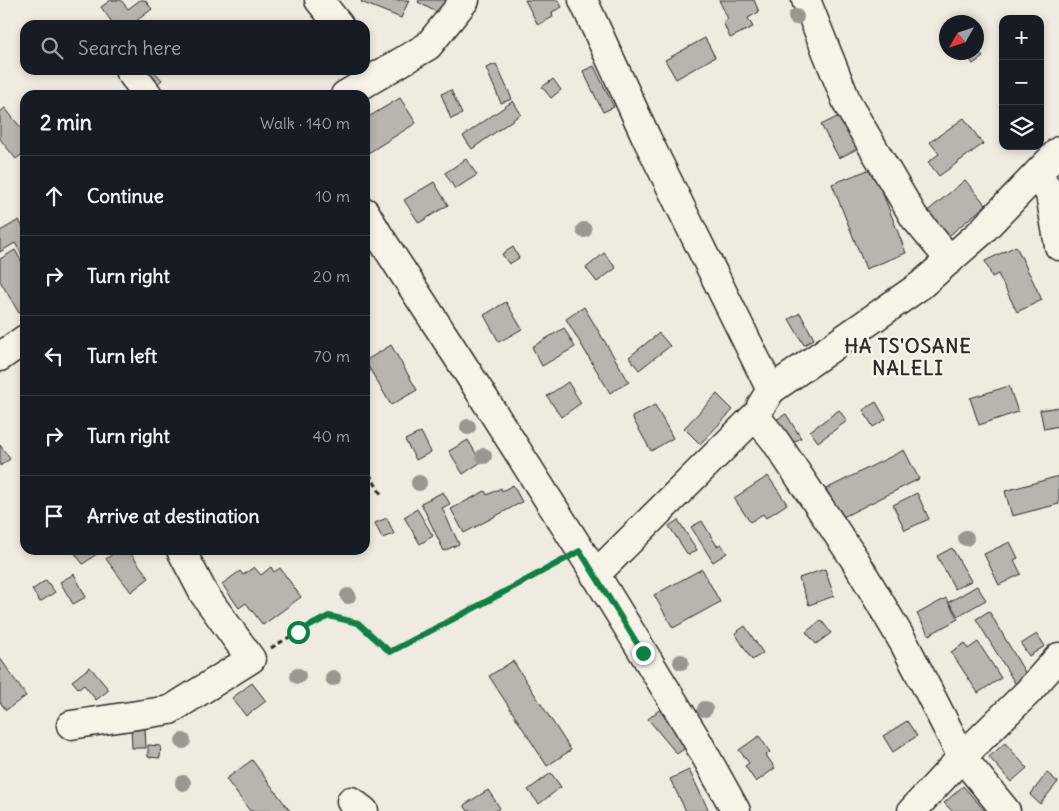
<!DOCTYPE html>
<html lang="en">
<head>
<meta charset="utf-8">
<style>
	:root { --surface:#171b24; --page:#20242c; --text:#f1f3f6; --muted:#9ea1a6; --line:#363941 }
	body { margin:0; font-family:Delius,sans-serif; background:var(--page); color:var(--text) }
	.controls { position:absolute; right:15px; top:15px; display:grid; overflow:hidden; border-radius:10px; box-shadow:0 2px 8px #0003 }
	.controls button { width:45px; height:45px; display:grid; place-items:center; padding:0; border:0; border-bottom:1px solid var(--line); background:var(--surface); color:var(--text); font:25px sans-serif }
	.compass { position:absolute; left:939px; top:15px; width:45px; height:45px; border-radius:50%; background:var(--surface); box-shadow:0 2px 8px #0003; rotate:231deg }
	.stop { position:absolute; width:15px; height:15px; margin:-11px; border:4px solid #0b8043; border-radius:50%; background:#fff }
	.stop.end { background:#0b8043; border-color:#fff; box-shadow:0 1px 5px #0008 }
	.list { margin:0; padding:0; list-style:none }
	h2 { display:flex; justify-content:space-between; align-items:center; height:65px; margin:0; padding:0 20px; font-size:21px }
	h2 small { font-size:16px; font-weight:400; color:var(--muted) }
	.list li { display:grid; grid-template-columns:32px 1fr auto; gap:15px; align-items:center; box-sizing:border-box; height:80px; padding:0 20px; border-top:1px solid var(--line) }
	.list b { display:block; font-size:19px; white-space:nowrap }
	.list em { font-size:16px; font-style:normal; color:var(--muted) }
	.icon { flex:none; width:28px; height:28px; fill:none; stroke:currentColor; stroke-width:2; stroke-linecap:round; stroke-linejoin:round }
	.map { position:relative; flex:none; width:1059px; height:811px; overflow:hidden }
	.search { position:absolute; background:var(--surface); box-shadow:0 2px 8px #0003; left:20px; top:20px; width:350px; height:55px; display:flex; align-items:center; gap:12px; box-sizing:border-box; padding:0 18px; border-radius:15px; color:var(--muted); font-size:19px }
	.panel { position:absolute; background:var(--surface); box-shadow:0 2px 8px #0003; left:20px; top:90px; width:350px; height:465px; border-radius:15px }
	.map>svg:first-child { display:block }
</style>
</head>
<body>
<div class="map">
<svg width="1059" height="811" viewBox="0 0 1059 811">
	<rect width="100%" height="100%" fill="#efebe0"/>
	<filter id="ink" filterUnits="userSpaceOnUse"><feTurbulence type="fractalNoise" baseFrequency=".02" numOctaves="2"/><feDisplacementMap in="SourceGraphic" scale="10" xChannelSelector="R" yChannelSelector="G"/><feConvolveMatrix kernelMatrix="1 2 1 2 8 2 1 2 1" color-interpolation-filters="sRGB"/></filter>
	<g filter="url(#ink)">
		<g fill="#b8b5ae" stroke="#2b2b2b">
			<polygon points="111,0 121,0 128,9 140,0 145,0 152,9 131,25 114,25 101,7"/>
			<polygon points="362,0 409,0 401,18 361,2"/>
			<polygon points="419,0 452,0 443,16 418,2"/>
			<polygon points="525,0 558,0 562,7 552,12 553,17 538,25"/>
			<polygon points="719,0 754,0 759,12 748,18 753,27 730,38 723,22 728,19"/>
			<polygon points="705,38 715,57 676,79 665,60"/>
			<polygon points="976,48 983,57 973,64 965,52 976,52"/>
			<polygon points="496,64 512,99 501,103 486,68"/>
			<polygon points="594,66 614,107 603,112 583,71"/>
			<polygon points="147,70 153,70 162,80 153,88 142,75"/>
			<polygon points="553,79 561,90 551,98 542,87"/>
			<polygon points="451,90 462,114 451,119 441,94"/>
			<polygon points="400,98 416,123 365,155 365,119"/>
			<polygon points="513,101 521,114 472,149 463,136"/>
			<polygon points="5,108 25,133 25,152 16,159 0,139 0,112"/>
			<polygon points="839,116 857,149 839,158 821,125"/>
			<polygon points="964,118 983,144 939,176 928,162 939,154 930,142"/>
			<polygon points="466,159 477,175 455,189 445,173"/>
			<polygon points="873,168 906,253 866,269 832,184"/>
			<polygon points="965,180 986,205 945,239 924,214"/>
			<polygon points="434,182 448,205 419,223 404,200"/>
			<polygon points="19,220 25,231 25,260 15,243 0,252 0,231"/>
			<polygon points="1016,246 1042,300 1017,312 998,274 992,277 985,261"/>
			<polygon points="513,247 519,258 509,264 502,254"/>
			<polygon points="15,250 25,267 25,310 19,313 0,281 0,259"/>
			<polygon points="604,253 616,268 597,282 586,268"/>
			<polygon points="506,302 522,329 499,342 484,315"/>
			<polygon points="584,307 629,382 610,393 566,319"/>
			<polygon points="800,313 814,339 804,345 789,319"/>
			<polygon points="564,328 575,347 542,366 532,347"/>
			<polygon points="659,333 670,346 639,370 629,357"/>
			<polygon points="391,345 417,390 391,405 365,361"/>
			<polygon points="568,382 581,403 561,417 547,396"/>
			<polygon points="1009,386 1018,412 979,425 970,398"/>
			<polygon points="717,394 733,410 700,444 684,428"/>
			<polygon points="876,402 886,419 873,427 863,410"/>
			<polygon points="655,405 673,438 651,451 632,417"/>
			<polygon points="1059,407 1059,426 1044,429 1040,410"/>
			<polygon points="839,410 847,421 818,442 810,431"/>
			<polygon points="786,414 801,438 789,445 774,421"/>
			<polygon points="421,432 431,452 416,460 405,440"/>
			<polygon points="468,440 481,462 463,474 449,451"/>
			<polygon points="0,445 10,459 0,466"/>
			<polygon points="904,450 919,479 841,518 826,489"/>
			<polygon points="768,476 787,504 766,518 763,514 750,522 734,498"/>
			<polygon points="1059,476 1059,504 1012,516 1005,491"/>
			<polygon points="513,485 522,502 464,533 451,509 485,491 487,495 501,488 502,491"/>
			<polygon points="443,492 450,504 442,508 459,544 444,551 421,503"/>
			<polygon points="917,493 929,519 905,530 893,505"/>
			<polygon points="417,509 433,536 420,544 404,517"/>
			<polygon points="387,518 394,534 382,538 375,523"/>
			<polygon points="678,520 697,550 688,555 669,526"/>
			<polygon points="702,521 717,546 721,544 727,553 713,562 691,527"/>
			<polygon points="1010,542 1018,558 1014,560 1021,574 999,585 984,554"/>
			<polygon points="952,548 971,581 955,589 937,556"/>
			<polygon points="75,550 102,550 83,564 73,551"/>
			<polygon points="118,550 128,550 149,578 131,592 106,559"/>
			<polygon points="254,567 261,575 271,567 274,572 280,568 301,597 263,625 246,603 239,608 222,584 240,571 243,575"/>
			<polygon points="702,569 720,602 673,628 654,595"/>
			<polygon points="825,569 834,596 809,605 799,578"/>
			<polygon points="74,574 86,597 73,604 60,582"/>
			<polygon points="46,580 55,592 40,602 32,590"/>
			<polygon points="977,586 986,600 958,616 949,602"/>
			<polygon points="946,598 958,619 929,635 917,614"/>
			<polygon points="989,611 1030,681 1018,688 976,619"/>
			<polygon points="821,620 831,633 816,644 806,632"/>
			<polygon points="745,626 763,653 752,660 735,633"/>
			<polygon points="1037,634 1045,646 1029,656 1021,644"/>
			<polygon points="978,642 1001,678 978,693 951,652 965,643 968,649"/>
			<polygon points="0,658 26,696 6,710 0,702"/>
			<polygon points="513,661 571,750 547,766 489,676"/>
			<polygon points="90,667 109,690 96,700 84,685 79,689 72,681"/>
			<polygon points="252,683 266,701 246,716 232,698"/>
			<polygon points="659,710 688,746 677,754 648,719"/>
			<polygon points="907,721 917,736 893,752 883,736"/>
			<polygon points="145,727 146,748 132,748 131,728"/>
			<polygon points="759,736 770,752 766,755 775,768 756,782 745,766 749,763 739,750"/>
			<polygon points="1005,743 1027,768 1011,782 989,757"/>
			<polygon points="148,745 161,746 160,758 148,757"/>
			<polygon points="252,760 290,811 250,811 226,779"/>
			<polygon points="689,770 709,811 686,811 670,779"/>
			<polygon points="551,773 561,787 539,804 528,790"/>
			<polygon points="1047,773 1058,782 1040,804 1030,795"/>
			<polygon points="963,786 985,811 952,811 944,803"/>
			<polygon points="488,790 500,808 495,811 468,811 464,805"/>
		</g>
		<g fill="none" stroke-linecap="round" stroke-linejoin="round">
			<defs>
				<g id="minor">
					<polyline points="319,0 339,25"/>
					<polyline points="583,0 647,139 771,390"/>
					<polyline points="806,0 848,105 914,217 950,260"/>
					<polyline points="129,70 148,95"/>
					<polyline points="345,95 428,46 465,0"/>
					<polyline points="1038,173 1050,194 1059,246"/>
					<polyline points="365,212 378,234 461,362 586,559 695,737 736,811"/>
					<polyline points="0,357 25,339"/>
					<polyline points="761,406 771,390 921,285 979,234 1059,151"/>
					<polyline points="595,575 755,416 774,439 855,560 905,645 962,757 1006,811"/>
					<polyline points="71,725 170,710 251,659 204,594 181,550"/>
					<polyline points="351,801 364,811"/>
					<polyline points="912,811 962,757 1028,692 1059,657"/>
				</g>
			</defs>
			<use href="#minor" stroke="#2b2b2b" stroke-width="31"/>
			<g stroke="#2b2b2b" stroke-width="3" stroke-dasharray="5 4" stroke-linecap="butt">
				<polyline points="365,466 382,496"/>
				<polyline points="271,648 298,632 329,616 358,623 389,652 478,606 560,562"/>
			</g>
			<use href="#minor" stroke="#f7f3e8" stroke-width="28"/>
		</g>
		<g fill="#9a9791">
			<circle cx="796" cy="17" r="8"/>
			<circle cx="584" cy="230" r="8"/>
			<circle cx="468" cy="427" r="8"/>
			<circle cx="484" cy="456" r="8"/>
			<circle cx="419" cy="483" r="8"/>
			<circle cx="966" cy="538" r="8"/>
			<circle cx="348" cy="596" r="8"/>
			<circle cx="681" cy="662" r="8"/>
			<circle cx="298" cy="676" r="8"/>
			<circle cx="333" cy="678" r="8"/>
			<circle cx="705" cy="709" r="8"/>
			<circle cx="183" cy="741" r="8"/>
			<circle cx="183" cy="783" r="8"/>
		</g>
	</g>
	<g fill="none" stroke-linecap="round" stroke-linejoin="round" filter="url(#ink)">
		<polyline stroke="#0b8043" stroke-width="6" points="298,632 329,616 358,623 390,652 478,606 580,551 643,653"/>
	</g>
	<g text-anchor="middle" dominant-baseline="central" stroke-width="4.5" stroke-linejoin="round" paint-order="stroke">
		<g font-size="19" font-weight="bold" letter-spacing="1" fill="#2b2b2b" stroke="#f7f3e8">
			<text x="908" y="346">HA TS'OSANE<tspan x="908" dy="22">NALELI</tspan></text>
		</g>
	</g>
</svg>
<div class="controls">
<button>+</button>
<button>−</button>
<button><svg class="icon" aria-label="layers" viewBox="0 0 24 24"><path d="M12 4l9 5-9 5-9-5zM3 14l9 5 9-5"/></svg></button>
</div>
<svg class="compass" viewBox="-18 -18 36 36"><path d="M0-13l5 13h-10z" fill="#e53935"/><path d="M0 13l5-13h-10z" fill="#9ea1a6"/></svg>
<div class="stop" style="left:298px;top:632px"></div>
<div class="stop end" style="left:643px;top:653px"></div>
<div class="search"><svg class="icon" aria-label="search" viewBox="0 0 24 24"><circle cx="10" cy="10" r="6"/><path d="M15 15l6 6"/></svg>Search here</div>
<section class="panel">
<h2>2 min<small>Walk · 140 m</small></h2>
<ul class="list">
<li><svg class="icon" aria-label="ahead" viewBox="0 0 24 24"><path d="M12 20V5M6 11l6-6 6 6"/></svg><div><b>Continue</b></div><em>10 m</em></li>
<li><svg class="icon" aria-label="right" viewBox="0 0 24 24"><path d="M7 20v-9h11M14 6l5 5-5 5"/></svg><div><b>Turn right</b></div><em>20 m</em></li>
<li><svg class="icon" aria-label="left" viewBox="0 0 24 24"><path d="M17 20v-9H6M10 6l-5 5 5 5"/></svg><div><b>Turn left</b></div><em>70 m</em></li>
<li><svg class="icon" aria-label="right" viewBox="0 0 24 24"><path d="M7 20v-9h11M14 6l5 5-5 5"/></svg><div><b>Turn right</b></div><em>40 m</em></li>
<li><svg class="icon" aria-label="arrive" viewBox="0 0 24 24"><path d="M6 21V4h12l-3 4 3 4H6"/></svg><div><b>Arrive at destination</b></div></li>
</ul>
</section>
</div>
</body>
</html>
